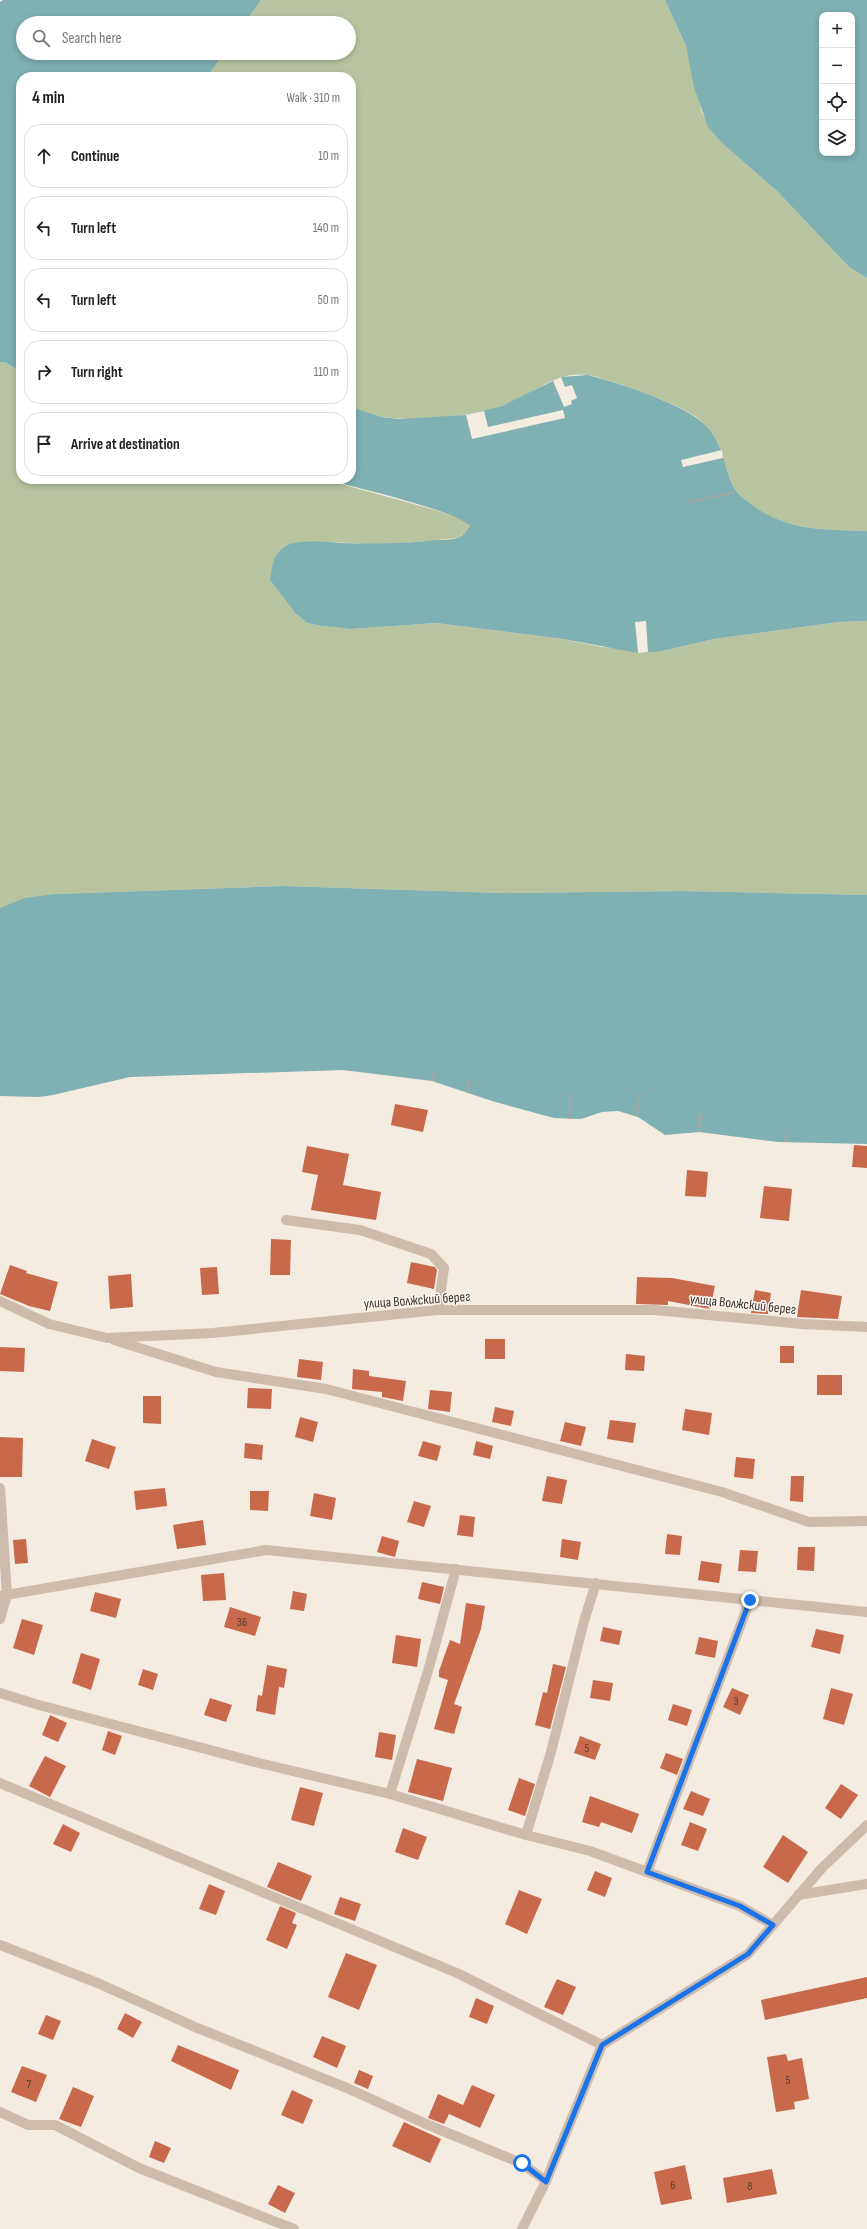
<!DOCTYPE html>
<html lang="en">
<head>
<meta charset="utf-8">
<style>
	:root { --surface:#fff; --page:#f6f6f6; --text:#222; --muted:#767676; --line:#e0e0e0 }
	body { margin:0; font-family:"Sofia Sans Condensed",sans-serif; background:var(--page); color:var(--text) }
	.controls { position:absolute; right:12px; top:12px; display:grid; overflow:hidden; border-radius:8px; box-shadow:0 2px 6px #0003 }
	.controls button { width:36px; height:36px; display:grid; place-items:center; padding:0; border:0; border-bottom:1px solid var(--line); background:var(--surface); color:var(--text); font:20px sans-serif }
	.stop { position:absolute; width:12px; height:12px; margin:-9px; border:3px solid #1a73e8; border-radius:50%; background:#fff }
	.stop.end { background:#1a73e8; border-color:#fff; box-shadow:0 1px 4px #0008 }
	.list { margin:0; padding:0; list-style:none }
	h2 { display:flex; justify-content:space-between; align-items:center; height:52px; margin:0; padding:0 16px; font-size:17px }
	h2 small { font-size:13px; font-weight:400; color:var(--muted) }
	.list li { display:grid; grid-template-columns:26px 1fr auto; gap:12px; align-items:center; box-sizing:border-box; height:64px; margin:0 8px 8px; padding:0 8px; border:1px solid var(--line); border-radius:16px }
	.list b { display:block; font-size:15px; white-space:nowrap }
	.list em { font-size:13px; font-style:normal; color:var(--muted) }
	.icon { flex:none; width:22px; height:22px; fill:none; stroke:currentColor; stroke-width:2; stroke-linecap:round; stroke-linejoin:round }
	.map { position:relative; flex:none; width:867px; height:2229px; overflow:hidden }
	.search { position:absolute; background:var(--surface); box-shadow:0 2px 6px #0003; left:16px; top:16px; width:340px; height:44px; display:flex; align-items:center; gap:10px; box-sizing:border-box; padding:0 14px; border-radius:22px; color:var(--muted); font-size:15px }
	.panel { position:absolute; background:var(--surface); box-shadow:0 2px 6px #0003; left:16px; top:72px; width:340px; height:412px; border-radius:16px }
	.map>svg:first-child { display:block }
</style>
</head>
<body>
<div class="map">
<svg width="867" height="2229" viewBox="0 0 867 2229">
	<rect width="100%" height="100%" fill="#f4ebe1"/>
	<g fill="#b8c4a0">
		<path d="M 261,0 L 665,0 L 686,46 L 702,113 L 723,144 L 777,191 L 849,267 L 867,278 L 867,531 C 824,529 788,532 752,505 C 742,498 735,492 731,481 C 722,456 720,439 700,420 C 684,405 620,384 597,377 C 556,366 535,396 502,406 C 465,417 420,422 382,417 C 372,416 361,410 351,407 L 351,77 L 207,77 L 224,53 L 349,53 L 349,23 L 245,23 Z"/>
		<path d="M 0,362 L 5,362 L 21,372 L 21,479 L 323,479 L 435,510 L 466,521 L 471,526 L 467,532 L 457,538 C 429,541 400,544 372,544 C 354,544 297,538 284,547 C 273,554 271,568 270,580 L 295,613 L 307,623 L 322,626 L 351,629 L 436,623 L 563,639 L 601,647 L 662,651 L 714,639 L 839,622 L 867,621 L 867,895 L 683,891 L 503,893 L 283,886 L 55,894 L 0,908 Z"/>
	</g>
	<g fill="#7fb0b2" fill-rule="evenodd">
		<polygon points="3,0 261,0 245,23 23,23 23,53 224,53 207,77 21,77 21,372 5,362 0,362 0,2"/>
		<path d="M 665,0 L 867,0 L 867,278 L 849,267 L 777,191 L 723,144 L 708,127 L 694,87 L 686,46 ZM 822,15 L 852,15 L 852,153 L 822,153 Z"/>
		<path d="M 588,375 C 616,382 676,402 698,419 C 718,433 723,457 730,479 C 734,491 741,497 751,504 C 788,532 823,529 867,531 L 867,621 L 839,622 L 714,639 L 662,651 L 638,653 L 563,639 L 436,623 L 351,629 L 322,626 L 307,623 L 295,613 L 270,580 C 271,568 273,554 284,547 C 295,539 327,542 341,543 C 373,544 404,544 436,540 C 442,540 451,540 457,538 C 463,536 467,531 470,526 C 455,510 350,486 323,479 L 351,479 L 351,407 L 381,417 L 399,419 L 466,415 L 502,406 L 561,377 Z"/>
		<polygon points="283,886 503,893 683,891 867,895 867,1144 778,1142 699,1132 665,1135 638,1117 618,1111 602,1112 581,1119 554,1118 492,1101 432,1081 343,1070 130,1077 53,1095 39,1097 0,1096 0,908 25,898 55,894"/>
	</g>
	<g fill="#f4ebe1">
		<polygon points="561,377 565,387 572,385 577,398 571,401 572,404 564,407 553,381"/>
		<polygon points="563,410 565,418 472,439 466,415 484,411 488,427"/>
		<polygon points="722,450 723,458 683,467 681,460"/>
		<polygon points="646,621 648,652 638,653 635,622"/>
	</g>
	<g fill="#c8694b">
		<polygon points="395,1104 428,1110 423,1132 391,1125"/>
		<polygon points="854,1145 867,1146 867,1168 852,1167"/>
		<polygon points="307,1146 349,1154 343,1185 381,1192 376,1220 311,1210 318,1175 302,1172"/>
		<polygon points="687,1170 708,1172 706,1197 685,1196"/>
		<polygon points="764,1186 792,1189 789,1221 760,1218"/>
		<polygon points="271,1239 291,1240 290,1275 270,1275"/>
		<polygon points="411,1262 435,1267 437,1270 434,1289 407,1283"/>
		<polygon points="10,1265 27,1271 26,1273 58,1282 50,1311 29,1306 0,1294"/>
		<polygon points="217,1267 219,1294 202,1295 200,1268"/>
		<polygon points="131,1274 133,1307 110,1309 108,1276"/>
		<polygon points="637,1277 672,1278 715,1286 710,1309 668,1301 668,1305 636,1304"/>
		<polygon points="755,1290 771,1293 768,1314 751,1313"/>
		<polygon points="801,1290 842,1296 838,1319 797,1317"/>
		<rect x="485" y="1339" width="20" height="20"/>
		<rect x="780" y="1346" width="14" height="17"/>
		<polygon points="0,1347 25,1348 24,1372 0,1371"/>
		<polygon points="626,1354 645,1356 644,1371 625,1370"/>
		<polygon points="299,1359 323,1362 321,1380 297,1377"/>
		<polygon points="353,1369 369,1371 369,1376 406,1381 403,1401 382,1397 382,1392 352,1389"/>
		<rect x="817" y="1375" width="25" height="20"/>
		<polygon points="248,1388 272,1389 271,1409 247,1408"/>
		<polygon points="430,1390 452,1392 450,1412 428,1409"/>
		<polygon points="143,1396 161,1396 161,1424 143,1423"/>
		<polygon points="495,1407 514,1411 511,1426 492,1422"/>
		<polygon points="685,1409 712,1413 709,1435 682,1430"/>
		<polygon points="300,1417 318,1422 313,1442 295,1437"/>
		<polygon points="610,1420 636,1423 633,1443 607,1439"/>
		<polygon points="565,1422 586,1427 581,1446 560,1441"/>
		<polygon points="0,1437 23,1438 22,1477 0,1477"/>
		<polygon points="92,1439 116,1447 109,1469 85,1461"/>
		<polygon points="423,1441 441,1446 437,1461 418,1456"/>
		<polygon points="476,1441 493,1446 490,1459 473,1455"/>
		<polygon points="245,1443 263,1445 262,1460 244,1458"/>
		<polygon points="736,1457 755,1459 753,1479 734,1477"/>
		<polygon points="547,1476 567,1480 562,1504 542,1501"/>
		<polygon points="791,1476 804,1476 803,1502 790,1501"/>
		<polygon points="165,1488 167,1506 136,1510 134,1491"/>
		<polygon points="250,1491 269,1491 268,1511 250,1510"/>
		<polygon points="314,1493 336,1498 332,1520 310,1516"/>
		<polygon points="414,1501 431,1506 424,1527 407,1522"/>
		<polygon points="460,1515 475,1517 473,1537 457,1535"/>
		<polygon points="203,1520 206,1545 177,1549 173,1525"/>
		<polygon points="667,1534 682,1536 680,1555 665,1554"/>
		<polygon points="382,1536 399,1541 395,1557 377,1552"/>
		<polygon points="26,1539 28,1563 15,1564 13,1540"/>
		<polygon points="562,1539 581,1542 578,1560 560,1557"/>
		<polygon points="798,1547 815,1547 814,1571 797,1570"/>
		<polygon points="740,1550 758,1551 756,1572 738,1571"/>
		<polygon points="701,1561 722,1564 719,1583 698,1580"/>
		<polygon points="224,1573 226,1600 203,1601 201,1575"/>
		<polygon points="422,1582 444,1587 440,1604 418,1599"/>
		<polygon points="293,1591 307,1594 304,1611 290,1609"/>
		<polygon points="95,1592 121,1599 116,1618 90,1611"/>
		<polygon points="466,1603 485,1606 481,1629 454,1704 462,1707 454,1734 434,1729 448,1680 439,1677 439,1671 450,1640 460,1644"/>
		<polygon points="230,1607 261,1617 255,1636 224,1627"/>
		<polygon points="22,1619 43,1625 34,1655 13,1648"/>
		<polygon points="603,1627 622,1631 619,1645 600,1641"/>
		<polygon points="816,1629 844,1635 840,1654 811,1647"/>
		<polygon points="396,1635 421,1639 417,1667 392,1663"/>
		<polygon points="699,1637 718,1641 715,1658 695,1654"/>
		<polygon points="81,1653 100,1659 91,1690 72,1683"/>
		<polygon points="553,1664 566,1667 550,1729 535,1725 543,1692 547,1693"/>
		<polygon points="267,1665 287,1669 284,1688 279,1687 275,1715 256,1711 258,1695 262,1696"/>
		<polygon points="143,1669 158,1674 153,1690 138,1685"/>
		<polygon points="593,1680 613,1683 610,1701 590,1698"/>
		<polygon points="732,1688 749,1695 740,1715 723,1707"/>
		<polygon points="831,1688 853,1694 844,1725 823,1719"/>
		<polygon points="210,1698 232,1705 226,1722 204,1715"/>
		<polygon points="673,1704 692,1710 687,1726 668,1720"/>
		<polygon points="50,1715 67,1723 58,1742 42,1735"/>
		<polygon points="108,1731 122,1736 115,1755 102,1750"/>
		<polygon points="379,1732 396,1735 392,1760 375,1757"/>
		<polygon points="580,1736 601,1744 595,1760 574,1753"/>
		<polygon points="666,1753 683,1759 677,1775 660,1768"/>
		<polygon points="45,1756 66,1766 50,1797 29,1786"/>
		<polygon points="417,1759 452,1768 443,1801 408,1792"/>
		<polygon points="519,1778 535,1784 525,1816 508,1810"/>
		<polygon points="841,1784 858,1795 841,1819 825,1808"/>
		<polygon points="300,1787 323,1793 314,1826 291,1820"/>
		<polygon points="691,1791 710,1799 703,1816 683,1809"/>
		<polygon points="590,1796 639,1814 632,1833 601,1822 599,1827 582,1822"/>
		<polygon points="690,1822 707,1829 698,1851 681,1845"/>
		<polygon points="63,1824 80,1833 71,1852 53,1844"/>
		<polygon points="403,1828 427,1837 418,1860 395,1852"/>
		<polygon points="783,1835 808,1852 788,1883 763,1867"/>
		<polygon points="278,1862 312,1876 301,1901 267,1887"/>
		<polygon points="595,1871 612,1878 605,1897 587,1890"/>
		<polygon points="209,1884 225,1891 216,1915 199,1909"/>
		<polygon points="519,1890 542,1899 527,1934 505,1924"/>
		<polygon points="340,1897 361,1904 355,1921 334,1914"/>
		<polygon points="280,1906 296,1913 292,1923 297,1925 287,1949 266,1940"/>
		<polygon points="346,1953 377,1965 359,2010 328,1997"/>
		<polygon points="867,1977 867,1998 765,2020 761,2000"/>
		<polygon points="557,1979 576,1987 563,2015 544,2007"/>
		<polygon points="476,1998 494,2006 487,2024 469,2017"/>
		<polygon points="125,2013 142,2022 133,2038 117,2029"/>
		<polygon points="46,2015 61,2021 53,2040 38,2034"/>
		<polygon points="322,2036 346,2046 337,2068 313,2057"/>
		<polygon points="178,2045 239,2070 231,2090 171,2061"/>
		<polygon points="786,2054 788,2061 802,2058 809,2099 794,2102 795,2109 776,2112 767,2057"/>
		<polygon points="22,2066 47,2075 36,2102 11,2092"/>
		<polygon points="359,2070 373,2076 368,2089 354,2083"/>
		<polygon points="472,2085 495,2095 480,2128 449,2114 444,2124 428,2118 438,2094 463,2105"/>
		<polygon points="73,2087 94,2096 81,2127 59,2119"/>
		<polygon points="292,2090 313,2100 303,2124 281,2115"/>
		<polygon points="404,2122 441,2139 430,2163 392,2146"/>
		<polygon points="155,2141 171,2148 164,2163 149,2157"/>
		<polygon points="685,2165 692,2199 661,2205 654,2172"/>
		<polygon points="772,2169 777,2194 727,2203 723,2178"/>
		<polygon points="278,2185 295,2193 285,2213 268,2204"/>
	</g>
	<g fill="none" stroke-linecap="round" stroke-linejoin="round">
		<g stroke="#b9a596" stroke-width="2.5" stroke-dasharray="2 2" stroke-linecap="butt">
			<polyline points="689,502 736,492"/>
			<polyline points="432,1081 435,1070"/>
			<polyline points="467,1093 470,1080"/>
			<polyline points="636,1116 640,1093"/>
			<polyline points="570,1119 571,1091"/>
			<polyline points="699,1132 700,1112"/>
			<polyline points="786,1132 786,1142"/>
		</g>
		<g stroke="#cdbbac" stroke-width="10">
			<polyline points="286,1220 360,1230 431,1254 444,1268 438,1310"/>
			<polyline points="0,1301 49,1324 107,1338 213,1333 438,1310 655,1310 803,1324 867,1327"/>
			<polyline points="114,1340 216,1372 326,1389 722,1492 809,1522 867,1521"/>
			<polyline points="0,1488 7,1595 0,1619"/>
			<polyline points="0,1596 266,1550 867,1612"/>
			<polyline points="0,1693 39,1705 259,1763 390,1794 526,1835 590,1851 740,1906 773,1925"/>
			<polyline points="0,1783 457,1973 602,2045"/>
			<polyline points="390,1794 428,1671 456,1569"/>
			<polyline points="526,1835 551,1752 584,1621 596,1583"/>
			<polyline points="647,1872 750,1600"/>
			<polyline points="798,1895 867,1884"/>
			<polyline points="0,1945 100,1984 195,2027 347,2088 426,2124 521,2163 546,2181"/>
			<polyline points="0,2112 28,2125 55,2125 139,2168 294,2229"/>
			<polyline points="522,2229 546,2181 602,2045 748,1954 822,1868 867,1825"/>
		</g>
	</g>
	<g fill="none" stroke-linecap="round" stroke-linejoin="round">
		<polyline stroke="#1a73e8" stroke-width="5" points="522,2163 546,2182 602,2045 748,1954 773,1925 740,1906 647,1872 750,1600"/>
	</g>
	<g text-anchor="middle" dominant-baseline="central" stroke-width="3" stroke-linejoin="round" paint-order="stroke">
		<g font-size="12" fill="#5e3e33">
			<text x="242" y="1622">36</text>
			<text x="736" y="1701">3</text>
			<text x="587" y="1748">5</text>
			<text x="788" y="2080">5</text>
			<text x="29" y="2084">7</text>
			<text x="673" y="2185">6</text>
			<text x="750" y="2186">8</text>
		</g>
		<g font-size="14" fill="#3b302b" stroke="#fbf5ee">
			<text transform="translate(417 1300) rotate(-4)">улица Волжский берег</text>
			<text transform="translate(743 1304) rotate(6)">улица Волжский берег</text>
		</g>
	</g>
</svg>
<div class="controls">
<button>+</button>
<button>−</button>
<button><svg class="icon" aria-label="locate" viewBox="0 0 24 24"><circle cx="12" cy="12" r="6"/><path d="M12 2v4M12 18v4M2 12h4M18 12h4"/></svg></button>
<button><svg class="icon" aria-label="layers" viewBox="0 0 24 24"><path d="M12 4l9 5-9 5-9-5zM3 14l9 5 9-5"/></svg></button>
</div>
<div class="stop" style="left:522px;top:2163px"></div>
<div class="stop end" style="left:750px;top:1600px"></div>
<div class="search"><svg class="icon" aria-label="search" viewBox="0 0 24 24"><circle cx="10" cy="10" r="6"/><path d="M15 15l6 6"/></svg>Search here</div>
<section class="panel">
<h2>4 min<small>Walk · 310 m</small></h2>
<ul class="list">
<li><svg class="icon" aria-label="ahead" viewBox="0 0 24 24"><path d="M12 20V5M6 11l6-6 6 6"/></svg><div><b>Continue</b></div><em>10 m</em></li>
<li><svg class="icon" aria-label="left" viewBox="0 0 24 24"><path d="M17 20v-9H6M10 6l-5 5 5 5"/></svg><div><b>Turn left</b></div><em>140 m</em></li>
<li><svg class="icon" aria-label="left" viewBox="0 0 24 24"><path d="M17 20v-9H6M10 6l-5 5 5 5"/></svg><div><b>Turn left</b></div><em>50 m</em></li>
<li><svg class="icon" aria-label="right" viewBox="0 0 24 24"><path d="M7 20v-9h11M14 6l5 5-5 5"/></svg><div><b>Turn right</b></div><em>110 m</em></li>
<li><svg class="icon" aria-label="arrive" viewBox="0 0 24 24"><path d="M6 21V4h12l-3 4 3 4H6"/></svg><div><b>Arrive at destination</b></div></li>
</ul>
</section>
</div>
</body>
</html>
